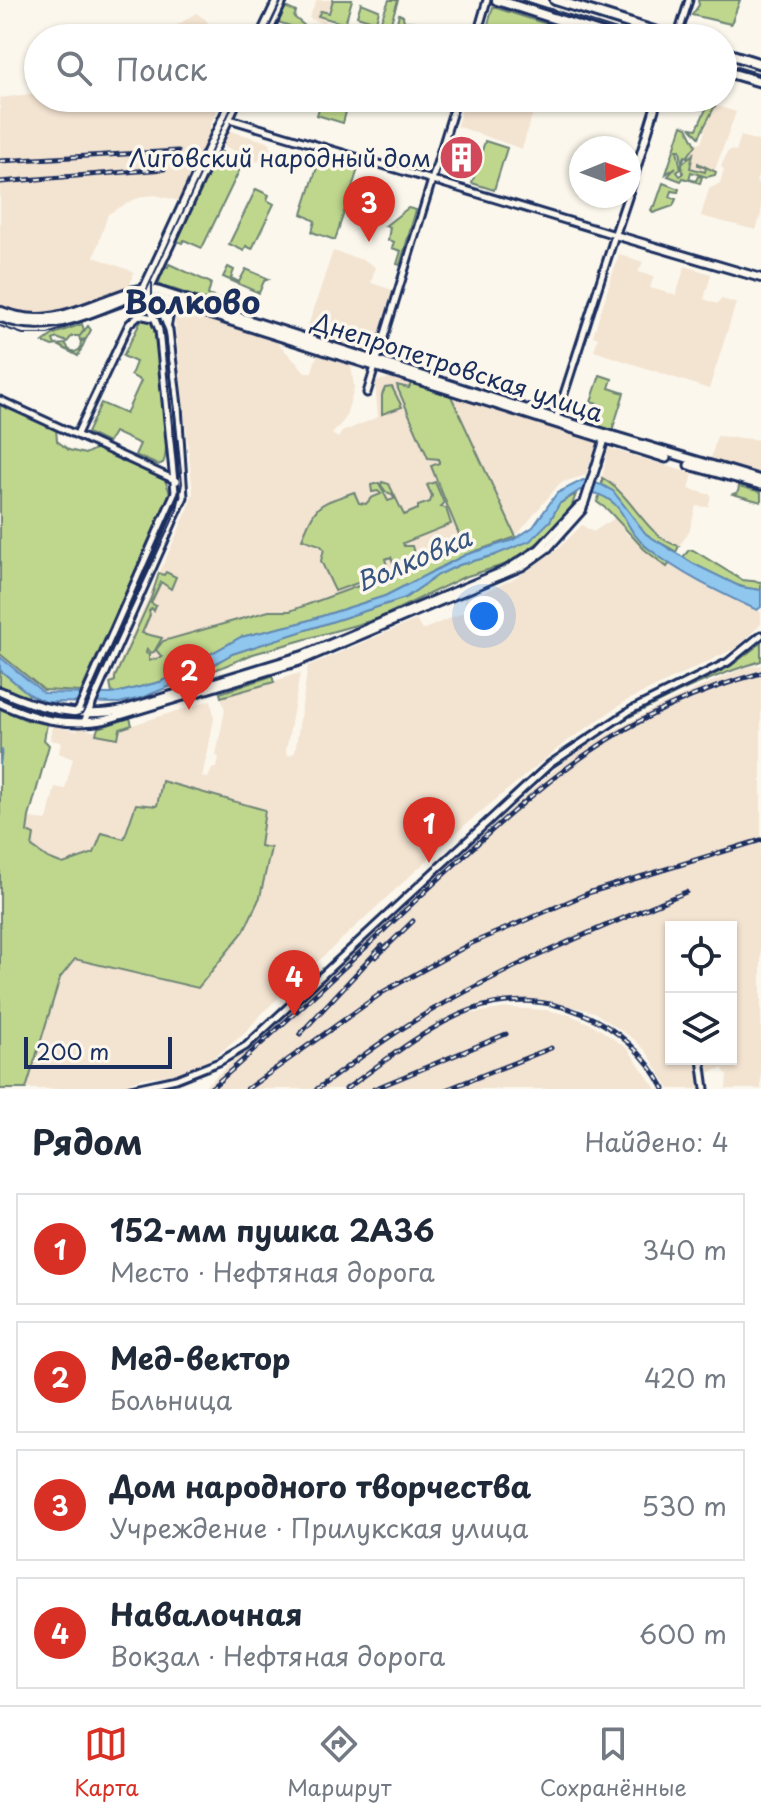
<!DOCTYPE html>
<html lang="ru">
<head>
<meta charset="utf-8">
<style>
	:root { --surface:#fff; --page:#f2f2f3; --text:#1f2937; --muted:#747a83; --line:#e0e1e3; --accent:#d93025 }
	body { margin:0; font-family:"Playpen Sans",sans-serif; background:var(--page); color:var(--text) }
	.controls { position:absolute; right:24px; bottom:24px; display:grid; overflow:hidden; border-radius:0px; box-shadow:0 2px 6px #0004 }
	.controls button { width:72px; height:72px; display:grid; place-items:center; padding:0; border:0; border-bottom:2px solid var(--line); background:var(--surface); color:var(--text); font:40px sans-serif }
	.compass { position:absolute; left:569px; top:136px; width:72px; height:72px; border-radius:50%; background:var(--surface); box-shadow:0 2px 6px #0004; rotate:89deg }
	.scale { position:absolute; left:24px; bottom:20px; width:148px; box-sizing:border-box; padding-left:8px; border:4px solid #1b2f5e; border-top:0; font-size:22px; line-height:28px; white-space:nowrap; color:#1b2f5e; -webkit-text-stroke:6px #fbf7ec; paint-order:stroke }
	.you { position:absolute; left:484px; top:616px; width:28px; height:28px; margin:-20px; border:6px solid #fff; border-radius:50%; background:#1a73e8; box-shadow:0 0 0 12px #1a73e833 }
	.badge { display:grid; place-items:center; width:52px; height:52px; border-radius:50%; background:var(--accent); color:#fff; font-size:26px; font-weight:700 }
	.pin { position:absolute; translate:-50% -66px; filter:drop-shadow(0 2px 4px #0008) }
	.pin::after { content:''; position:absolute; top:42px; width:28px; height:24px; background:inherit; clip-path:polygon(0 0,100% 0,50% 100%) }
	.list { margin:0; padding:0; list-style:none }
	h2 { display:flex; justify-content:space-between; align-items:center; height:104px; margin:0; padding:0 32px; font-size:34px }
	h2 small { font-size:26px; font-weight:400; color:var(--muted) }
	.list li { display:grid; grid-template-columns:52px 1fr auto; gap:24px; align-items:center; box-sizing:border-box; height:112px; margin:0 16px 16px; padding:0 16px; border:2px solid var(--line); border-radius:0px }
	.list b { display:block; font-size:30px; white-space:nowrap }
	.list p { margin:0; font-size:26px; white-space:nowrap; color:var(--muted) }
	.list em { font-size:26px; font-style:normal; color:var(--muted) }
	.icon { flex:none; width:44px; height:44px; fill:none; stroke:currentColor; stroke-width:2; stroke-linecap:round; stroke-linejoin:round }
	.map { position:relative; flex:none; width:761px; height:1089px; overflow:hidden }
	.search { position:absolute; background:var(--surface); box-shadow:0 2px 6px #0004; left:24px; right:24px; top:24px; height:88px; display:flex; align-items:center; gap:20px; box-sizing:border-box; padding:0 28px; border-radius:44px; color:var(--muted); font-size:30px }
	.sheet { height:616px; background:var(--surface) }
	nav { display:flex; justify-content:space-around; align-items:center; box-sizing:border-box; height:112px; border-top:2px solid var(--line); background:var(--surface); font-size:22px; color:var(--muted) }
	nav a { display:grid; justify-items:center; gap:4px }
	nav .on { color:var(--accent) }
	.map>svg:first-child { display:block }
</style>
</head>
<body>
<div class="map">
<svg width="761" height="1089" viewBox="0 0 761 1089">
	<rect width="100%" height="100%" fill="#fbf7ec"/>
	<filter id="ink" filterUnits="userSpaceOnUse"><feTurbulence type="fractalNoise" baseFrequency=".0125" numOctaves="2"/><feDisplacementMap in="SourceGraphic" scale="16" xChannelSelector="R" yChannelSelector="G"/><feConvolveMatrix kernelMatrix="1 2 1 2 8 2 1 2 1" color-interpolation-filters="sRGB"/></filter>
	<g filter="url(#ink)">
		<g fill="#f3e3d1">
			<polygon points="317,0 333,0 328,13 319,16 326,18 323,24 309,18"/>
			<polygon points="196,13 205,19 214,31 210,38 158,38"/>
			<polygon points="38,93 38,98 213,98 226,103 223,109 217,109 210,126 212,132 180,201 155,195 145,196 133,200 108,214 94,257 134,272 130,285 54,313 18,314 0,306 0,98"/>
			<polygon points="465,98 537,98 522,149 457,126"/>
			<polygon points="714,105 736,112 713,175 684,167 693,142 701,143"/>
			<polygon points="228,130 271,143 270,147 273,149 272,151 262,153 258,162 222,145"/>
			<polygon points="741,136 761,142 761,168 756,182 761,184 761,214 756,230 701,216 709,189 720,183 724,169 721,167 727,153 730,150 736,151"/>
			<polygon points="333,251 366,261 375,267 371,283 390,289 392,292 373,353 306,332"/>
			<polygon points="619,254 643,262 638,272 654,276 650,288 676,295 685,266 711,274 704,299 717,304 721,299 736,303 709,389 594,351 598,338 593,336"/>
			<polygon points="179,310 276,341 305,372 312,372 317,355 351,365 354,388 345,419 332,434 338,438 342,432 378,417 375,382 392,377 597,443 586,475 560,483 517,535 513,532 154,671 110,683 188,509 193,493 174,314"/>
			<polygon points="717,436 761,440 761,477 710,462"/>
			<polygon points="608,448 693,474 689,489 711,495 708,507 696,506 689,532 679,546 672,544 654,530 638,514 621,491 602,478"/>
			<polygon points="615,518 627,534 667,566 670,563 709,588 761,612 761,624 736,648 626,701 562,745 466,824 261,1014 244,1034 214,1057 176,1074 142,1078 130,1082 120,1089 26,1089 60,978 75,959 199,987 244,931 270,848 259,846 264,810 163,781 157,806 136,804 124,840 63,864 48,858 32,847 27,832 30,818 47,820 55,787 65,789 73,759 59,753 61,742 50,740 53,726 77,731 78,727 118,738 120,729 211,700 214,719 202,777 208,778 212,769 217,767 219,757 216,756 225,710 221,697 300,673 286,751 289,756 295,752 308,666 416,620 422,630 467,611 465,600 516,578 559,548 582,525 593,532"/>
			<polygon points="761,665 761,1089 726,1089 727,1075 722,1068 710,1072 707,1071 706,1059 731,1059 731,927 671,927 671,1059 698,1059 699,1089 669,1089 647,1052 635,1040 594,1012 558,1003 516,1001 488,1002 469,1014 508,1008 546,1010 570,1015 595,1026 628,1049 656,1089 202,1089 556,768 588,745 657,707 743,668"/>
		</g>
		<g fill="#bfd78d" stroke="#6d8376" stroke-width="2">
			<polygon points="333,0 352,0 345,24 318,16 321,11 329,13"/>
			<polygon points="389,0 398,0 386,38 374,38"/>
			<polygon points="698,0 740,0 731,24 692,15 699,5"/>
			<polygon points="361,3 379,10 376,22 357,16"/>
			<polygon points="285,7 296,12 294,17 311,31 340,38 308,38 308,32 278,22"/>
			<polygon points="493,7 562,29 559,38 484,38"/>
			<polygon points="399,14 403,16 404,21 417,22 412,38 408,38 411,29 408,27 400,35 405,38 393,37"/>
			<polygon points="313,98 372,98 370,109 349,103 347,107"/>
			<polygon points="711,98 719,98 699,137 691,128 697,129"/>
			<polygon points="320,105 346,112 343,123 317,115"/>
			<polygon points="682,125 687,127 696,145 687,157 685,156 682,162 680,150 677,150 681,169 677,172 680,176 683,174 682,164 693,154 690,168 705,172 706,168 698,165 698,163 716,172 715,175 707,177 691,172 689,179 696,181 698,176 702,177 700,183 683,178 681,181 668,176 676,167 666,174"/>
			<polygon points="485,141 507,148 494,190 472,183"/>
			<polygon points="219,151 239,161 239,171 202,248 184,240 182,243 177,241"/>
			<polygon points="320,158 358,169 335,240 312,232 315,221 302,214"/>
			<polygon points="663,183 679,189 678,192 672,191 670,197 676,199 673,206 653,213 651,210 653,206 655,206"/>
			<polygon points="256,189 269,195 267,200 274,204 252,249 246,246 244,251 229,244"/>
			<polygon points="408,208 416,210 400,265 397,264 401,251 392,248 394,242 388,240 390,227 385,226"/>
			<polygon points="169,264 211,283 208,295 242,308 241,312 158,284 165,266 168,267"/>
			<polygon points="228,267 234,270 231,278 239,282 246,269 269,279 264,281 259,293 223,277"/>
			<path d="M 142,319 L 149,320 L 154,329 C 157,350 172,450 163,463 L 158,465 L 135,455 L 140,444 L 114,432 L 108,443 L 87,433 L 101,403 L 126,414 L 141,381 L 131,375 L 136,362 L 123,356 Z"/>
			<polygon points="82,324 84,330 80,336 88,326 91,330 86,339 80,340 79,336 72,336 67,342 57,338 53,340 55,345 66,344 69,350 75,352 80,349 81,341 85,341 78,356 58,345 52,346 43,342 54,334"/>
			<polygon points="600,375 612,379 609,388 624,393 612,431 578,419 581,411 600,416 603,406 591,402"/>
			<polygon points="411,383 451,396 516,537 465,555 385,596 300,623 241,637 160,682 112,694 110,683 115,681 115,677 151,598 159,573 164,575 166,572 176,577 171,589 161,582 151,603 156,606 154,611 152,608 149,611 150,615 142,633 162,638 154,652 150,653 147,649 146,653 149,655 149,661 162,657 156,650 163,641 269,611 290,611 476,543 463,544 431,466 439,463 439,459 428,458 398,389 397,385 409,388"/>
			<polygon points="392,387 402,407 382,414 382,395 385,388"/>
			<polygon points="0,404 56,428 57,441 69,450 85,454 97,448 165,480 170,493 81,692 44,690 0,654"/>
			<path d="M 602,478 C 632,494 647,539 679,546 L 676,552 C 666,545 652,540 644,532 C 629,515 622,497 602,485 Z"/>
			<path d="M 382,482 L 389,484 L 404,515 L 418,509 L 418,506 L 430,502 L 432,496 L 427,485 L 435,482 L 444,503 L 441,507 L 446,508 L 451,524 L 403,543 L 404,546 L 412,546 L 416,561 L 399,568 L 394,565 L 391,557 L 385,559 L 388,569 L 386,573 L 335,591 L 321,561 L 324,549 L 320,545 L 302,539 C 318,501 316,506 354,492 L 359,503 L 366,504 L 371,498 L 381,494 L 378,491 L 372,492 L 371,485 L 379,483 L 388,501 L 394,499 L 392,494 L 386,492 L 381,485 Z"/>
			<polygon points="739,486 761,492 761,502 733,494 738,492"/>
			<polygon points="600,493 619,507 645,546 670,563 667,567 644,549 608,510 597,502"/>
			<polygon points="576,494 571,508 539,542 507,564 464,577 377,619 253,654 215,670 210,677 190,682 188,679 232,654 405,598 438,575 459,565 495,555 550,521 559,504"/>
			<path d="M 689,550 L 693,550 L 742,580 L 761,582 L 761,590 C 734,588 705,572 683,557 Z"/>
			<path d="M 761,643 L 761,661 C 703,679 643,706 592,740 L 623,720 L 731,666 Z"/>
			<polygon points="0,670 29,694 26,700 0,686"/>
			<polygon points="272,676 274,682 221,697 220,693"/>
			<polygon points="0,709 29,721 47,724 44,740 49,745 29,817 27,832 34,835 32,847 48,858 63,864 94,853 102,833 124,839 136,804 157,806 162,781 265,810 260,846 271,848 260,897 244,931 198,988 75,959 60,978 26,1089 0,1089"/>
			<polygon points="130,718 132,725 120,729 118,738 96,734 98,728"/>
		</g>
		<path fill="#90c7ef" stroke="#618ab5" stroke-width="2" d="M 583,480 L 602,485 L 613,491 L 646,534 L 694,564 L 741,587 L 761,590 L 761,607 L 757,610 C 719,592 680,574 648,548 C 616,523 632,498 580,490 L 559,504 L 550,521 L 530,541 L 495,555 L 459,565 L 438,575 L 405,598 L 232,654 L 186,680 L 141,698 L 119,703 L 44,702 L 29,694 L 0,670 L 0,657 L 44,693 L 112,694 L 160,682 L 241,637 L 300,623 L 385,596 L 465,555 L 513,540 L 533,527 L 557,493 Z"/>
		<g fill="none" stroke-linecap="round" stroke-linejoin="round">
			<polyline stroke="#618ab5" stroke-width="2" points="0,766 2,750"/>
			<defs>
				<g id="minor">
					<polyline points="266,38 284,0"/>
					<polyline points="476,38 487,0"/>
					<polyline points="677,38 689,0"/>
					<polyline points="223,117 615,235 556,419"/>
					<polyline points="150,289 239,98"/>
					<polyline points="367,393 457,98"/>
					<polyline points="0,400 177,481"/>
					<polyline points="77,434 129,324 139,315 153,318"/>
					<polyline points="78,711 175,492 159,330 146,296"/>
					<polyline points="84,722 184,497 178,406 169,330 155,297"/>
					<polyline points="701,1059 705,1089"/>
					<polyline points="130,1089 176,1079 219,1062 246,1046 550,764 631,710 728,662 761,635"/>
				</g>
				<g id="tertiary">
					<polyline points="259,38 277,0"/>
					<polyline points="629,192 658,98"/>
					<polyline points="628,196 615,235 761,278"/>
					<polyline points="144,288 232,98"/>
					<path d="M 0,691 C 36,708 82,719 122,710 L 303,655 L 506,570 L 539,549 L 578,507 L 584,504"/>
					<path d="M 0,703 C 31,718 70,727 105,720 L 298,662 L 523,566 L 548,548 L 582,510 L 605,438"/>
				</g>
				<g id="secondary">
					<path d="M 0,311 C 43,328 71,313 112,298 C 127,293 139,287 155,290 L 563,421 L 761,480"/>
					<path d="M 0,317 C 50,337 89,312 136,295 L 152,296 L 666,458"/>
					<polyline points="167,323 169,312 179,304"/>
					<polyline points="689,465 761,485"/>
				</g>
				<g id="primary">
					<polyline points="497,0 615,38"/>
					<polyline points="555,0 676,38"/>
					<polyline points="723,52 761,64"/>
					<polyline points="723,71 761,82"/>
				</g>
			</defs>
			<use href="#minor" stroke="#1b2f5e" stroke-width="11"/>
			<use href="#tertiary" stroke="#1b2f5e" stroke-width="12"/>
			<use href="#secondary" stroke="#1b2f5e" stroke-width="13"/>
			<use href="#primary" stroke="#1b2f5e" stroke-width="14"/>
			<use href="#minor" stroke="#fbf7ec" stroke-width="5"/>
			<use href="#tertiary" stroke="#fbf7ec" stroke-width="6"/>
			<use href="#secondary" stroke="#fbf7ec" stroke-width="7"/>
			<use href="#primary" stroke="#fbf7ec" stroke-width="8"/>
			<g stroke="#1b2f5e" stroke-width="2">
				<polyline points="522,0 642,38"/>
				<polyline points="264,38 282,0"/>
				<polyline points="723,63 761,74"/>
				<polyline points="0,326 23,334 48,334 142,300 236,98"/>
				<path d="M 0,698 C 21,708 61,726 83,713 L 177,510 L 182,483 L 175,413 L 166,334 L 152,296 L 152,283"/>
			</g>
			<defs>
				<g id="rail">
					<polyline points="0,161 178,151"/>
					<polyline points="0,182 164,169"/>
					<polyline points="376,957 413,921"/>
					<polyline points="300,1034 382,946"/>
					<path d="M 210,1089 C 285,1024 357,955 429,888 C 536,789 616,712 761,673"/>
					<polyline points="247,1089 383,992 470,944 591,892 761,840"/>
					<path d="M 317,1089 C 361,1057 403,1025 450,1000 C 526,958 607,925 686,892"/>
					<path d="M 346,1089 C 385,1061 426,1027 471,1010 C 545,983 629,1020 664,1089"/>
					<polyline points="374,1089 506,1034"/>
					<polyline points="448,1089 551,1048"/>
				</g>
			</defs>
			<use href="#rail" stroke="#1b2f5e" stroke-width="5"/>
			<use href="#rail" stroke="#fbf7ec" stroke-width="2" stroke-dasharray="6" stroke-linecap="butt"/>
		</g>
	</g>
	<defs>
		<symbol id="building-disc" viewBox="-11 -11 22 22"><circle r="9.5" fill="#d1495b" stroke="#fbf7ec"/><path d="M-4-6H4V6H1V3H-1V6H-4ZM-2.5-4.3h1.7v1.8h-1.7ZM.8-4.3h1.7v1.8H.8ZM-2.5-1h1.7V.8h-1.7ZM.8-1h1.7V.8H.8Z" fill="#fff"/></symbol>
	</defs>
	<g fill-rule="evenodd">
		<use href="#building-disc" x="436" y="132" width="51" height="51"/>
	</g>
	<g text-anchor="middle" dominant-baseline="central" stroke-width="7" stroke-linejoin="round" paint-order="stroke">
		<g font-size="24" fill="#1b2f5e" stroke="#fbf7ec" text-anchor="end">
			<text x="431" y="157">Лиговский народный дом</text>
		</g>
		<g font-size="24" fill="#1b2f5e" stroke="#fbf7ec">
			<text transform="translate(458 366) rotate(18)">Днепропетровская улица</text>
		</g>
		<g font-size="26" font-style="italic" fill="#385582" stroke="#fbf7ec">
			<text transform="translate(413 559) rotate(-23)">Волковка</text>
		</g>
		<g font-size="32" font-weight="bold" fill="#1b2f5e" stroke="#fbf7ec">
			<text x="192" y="301">Волково</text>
		</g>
	</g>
</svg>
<div class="controls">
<button><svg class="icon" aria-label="locate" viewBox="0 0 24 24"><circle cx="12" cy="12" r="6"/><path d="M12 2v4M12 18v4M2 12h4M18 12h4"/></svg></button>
<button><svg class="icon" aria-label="layers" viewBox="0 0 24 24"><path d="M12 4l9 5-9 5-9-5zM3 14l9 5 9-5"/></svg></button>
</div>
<svg class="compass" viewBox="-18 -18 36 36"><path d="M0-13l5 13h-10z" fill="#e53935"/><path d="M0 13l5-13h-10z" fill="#747a83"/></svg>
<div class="scale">200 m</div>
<div class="you"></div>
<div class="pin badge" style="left:429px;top:863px">1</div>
<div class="pin badge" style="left:189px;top:710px">2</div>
<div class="pin badge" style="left:369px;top:242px">3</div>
<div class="pin badge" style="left:294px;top:1016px">4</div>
<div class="search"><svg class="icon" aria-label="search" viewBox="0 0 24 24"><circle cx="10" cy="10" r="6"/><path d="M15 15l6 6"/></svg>Поиск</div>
</div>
<section class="sheet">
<h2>Рядом<small>Найдено: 4</small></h2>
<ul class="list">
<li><span class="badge">1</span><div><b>152-мм пушка 2А36</b><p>Место · Нефтяная дорога</p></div><em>340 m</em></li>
<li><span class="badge">2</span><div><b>Мед-вектор</b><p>Больница</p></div><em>420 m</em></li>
<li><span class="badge">3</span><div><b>Дом народного творчества</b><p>Учреждение · Прилукская улица</p></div><em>530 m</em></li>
<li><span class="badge">4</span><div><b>Навалочная</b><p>Вокзал · Нефтяная дорога</p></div><em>600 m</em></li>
</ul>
</section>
<nav>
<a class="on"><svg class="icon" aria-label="map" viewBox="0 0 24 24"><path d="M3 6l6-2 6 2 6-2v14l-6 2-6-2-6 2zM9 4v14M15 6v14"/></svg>Карта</a>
<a><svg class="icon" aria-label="directions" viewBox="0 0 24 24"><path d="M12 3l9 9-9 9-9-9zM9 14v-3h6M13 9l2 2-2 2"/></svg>Маршрут</a>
<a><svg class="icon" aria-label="saved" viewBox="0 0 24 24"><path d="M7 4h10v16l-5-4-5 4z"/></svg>Сохранённые</a>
</nav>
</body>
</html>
